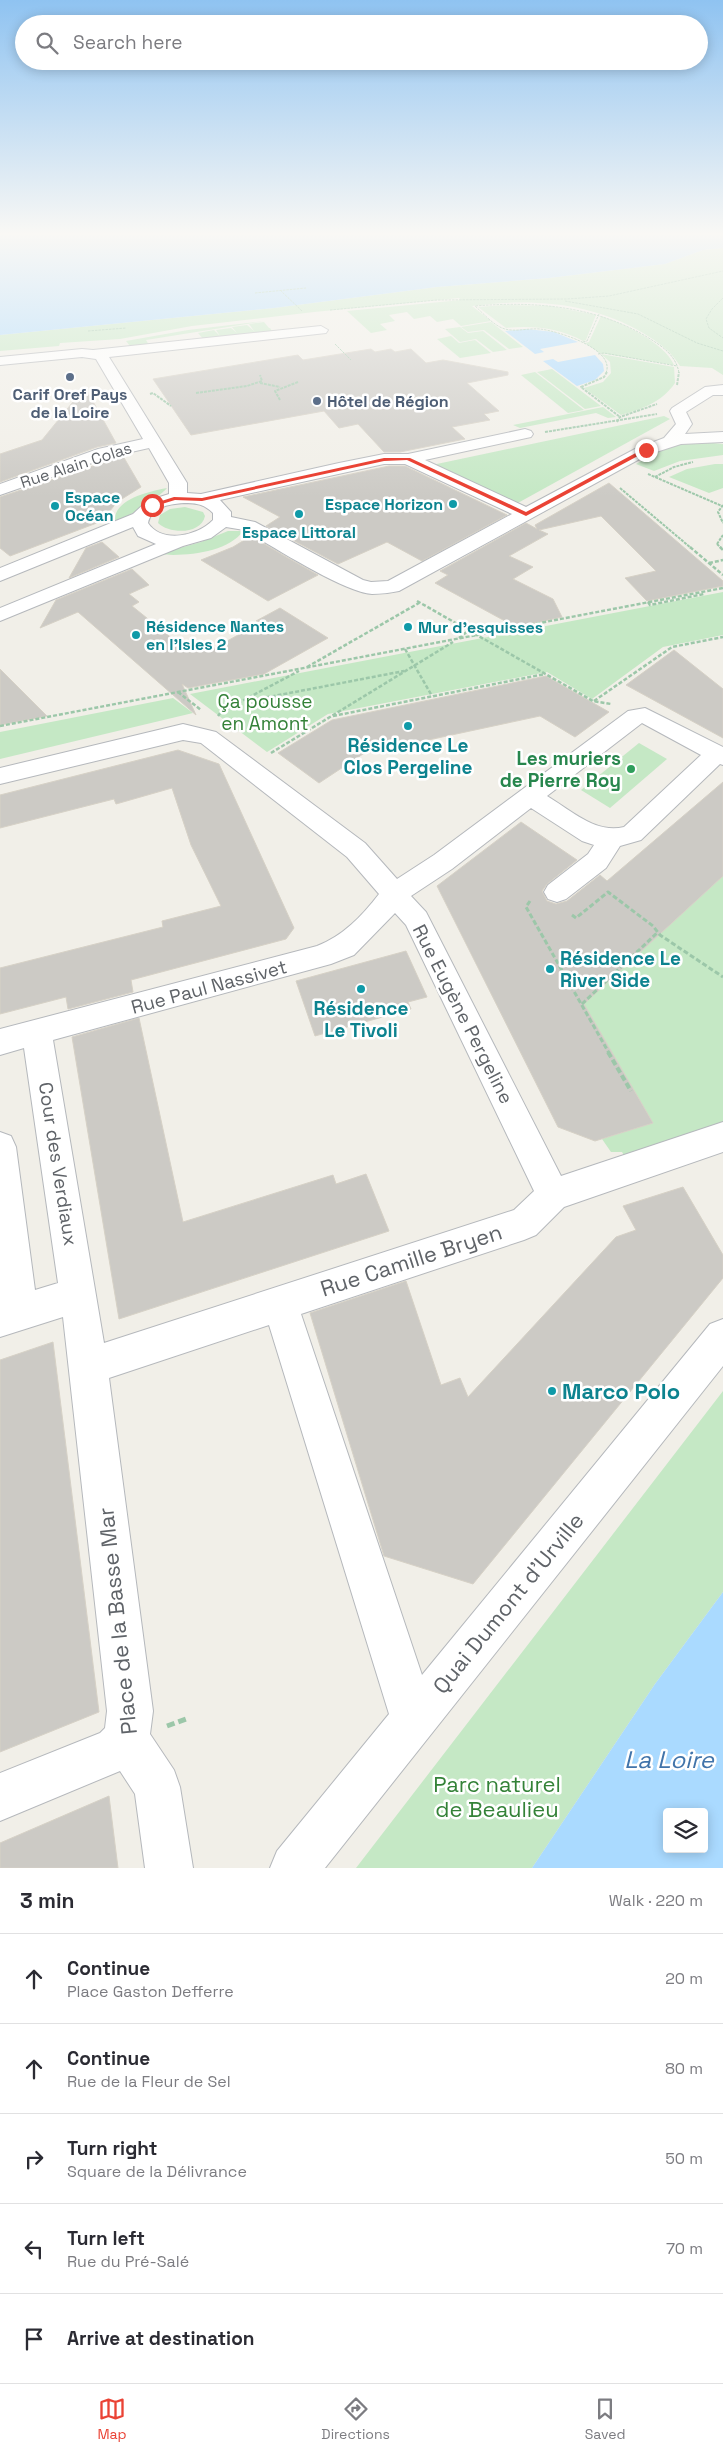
<!DOCTYPE html>
<html lang="en">
<head>
<meta charset="utf-8">
<style>
	:root { --surface:#fff; --page:#f2f2f3; --text:#2b2b33; --muted:#7c7c81; --line:#e1e1e2; --accent:#ea4335 }
	body { margin:0; font-family:"Space Grotesk",sans-serif; background:var(--page); color:var(--text) }
	.controls { position:absolute; right:15px; bottom:15px; display:grid; overflow:hidden; border-radius:5px; box-shadow:0 2px 12px #0003 }
	.controls button { width:45px; height:45px; display:grid; place-items:center; padding:0; border:0; border-bottom:1px solid var(--line); background:var(--surface); color:var(--text); font:25px sans-serif }
	.stop { position:absolute; width:15px; height:15px; margin:-11px; border:4px solid #ea4335; border-radius:50%; background:#fff }
	.stop.end { background:#ea4335; border-color:#fff; box-shadow:0 1px 5px #0008 }
	.list { margin:0; padding:0; list-style:none }
	h2 { display:flex; justify-content:space-between; align-items:center; height:65px; margin:0; padding:0 20px; font-size:21px }
	h2 small { font-size:16px; font-weight:400; color:var(--muted) }
	.list li { display:grid; grid-template-columns:32px 1fr auto; gap:15px; align-items:center; box-sizing:border-box; height:90px; padding:0 20px; border-top:1px solid var(--line) }
	.list b { display:block; font-size:19px; white-space:nowrap }
	.list p { margin:0; font-size:16px; white-space:nowrap; color:var(--muted) }
	.list em { font-size:16px; font-style:normal; color:var(--muted) }
	.icon { flex:none; width:28px; height:28px; fill:none; stroke:currentColor; stroke-width:2; stroke-linecap:round; stroke-linejoin:round }
	.map { position:relative; flex:none; width:723px; height:1868px; overflow:hidden }
	.search { position:absolute; background:var(--surface); box-shadow:0 2px 12px #0003; left:15px; right:15px; top:15px; height:55px; display:flex; align-items:center; gap:12px; box-sizing:border-box; padding:0 18px; border-radius:28px; color:var(--muted); font-size:19px }
	.sheet { height:515px; background:var(--surface) }
	nav { display:flex; justify-content:space-around; align-items:center; box-sizing:border-box; height:70px; border-top:1px solid var(--line); background:var(--surface); font-size:14px; color:var(--muted) }
	nav a { display:grid; justify-items:center; gap:2px }
	nav .on { color:var(--accent) }
	.map>svg:first-child { display:block }
</style>
</head>
<body>
<div class="map">
<svg width="723" height="1868" viewBox="0 0 723 1868">
	<rect width="100%" height="100%" fill="#f1efe8"/>
	<g fill="#c5e8c5">
		<path d="M 723,248 L 723,375 L 712,368 L 680,366 C 671,351 658,342 643,333 C 592,302 530,298 472,306 L 491,321 L 461,326 L 453,319 L 437,322 L 430,316 L 414,319 L 407,312 L 389,315 L 395,321 L 380,324 L 387,330 L 371,333 L 347,311 L 461,300 L 459,298 L 314,312 L 192,326 L 120,339 L 60,343 L 59,346 L 0,351 L 0,335 L 274,308 L 437,287 L 549,278 L 665,264 L 703,250 Z"/>
		<path d="M 504,305 L 550,306 L 596,315 L 586,340 L 583,341 C 560,328 532,325 506,328 L 478,307 Z"/>
		<path d="M 601,316 C 623,324 664,342 674,365 L 600,353 L 585,343 L 589,342 Z"/>
		<polygon points="265,321 146,340 149,345 130,346 126,341 188,330"/>
		<polygon points="264,322 269,328 267,328 270,328 274,334 204,340 198,333 214,330 220,336 216,330 231,328 237,333 232,327 247,325 254,331 249,324"/>
		<polygon points="491,322 523,347 509,349 484,330 468,332 461,327"/>
		<polygon points="460,327 468,333 483,331 507,350 493,352 476,339 460,342 445,329"/>
		<polygon points="451,336 459,343 475,340 491,353 460,358 437,339"/>
		<path d="M 601,354 L 674,367 L 675,383 C 662,402 642,409 621,415 L 584,388 L 603,382 L 611,373 L 610,362 Z"/>
		<polygon points="552,369 601,406 585,409 537,372"/>
		<polygon points="535,372 584,410 568,413 521,375"/>
		<polygon points="603,407 616,417 608,418 596,413 520,428 513,425"/>
		<polygon points="664,416 670,419 516,504 432,465"/>
		<polygon points="703,442 723,444 723,455 680,461 654,471 636,464 672,444"/>
		<polygon points="715,464 723,464 723,488 709,493 669,477 687,469"/>
		<path d="M 167,488 C 161,496 126,518 116,522 L 115,521 C 113,499 151,491 167,488 Z"/>
		<path d="M 185,507 L 203,512 L 205,516 C 201,535 169,534 158,523 L 160,515 L 170,509 Z"/>
		<path d="M 228,531 L 243,531 C 228,553 182,557 158,554 L 201,542 Z"/>
		<polygon points="723,592 723,635 663,647 592,699 547,672 328,714 267,752 190,694"/>
		<polygon points="173,698 193,713 0,759 0,732"/>
		<polygon points="639,743 667,759 610,808 581,790"/>
		<polygon points="723,876 723,1126 625,1157 622,1152 611,1152 602,1139 653,1123 584,1004"/>
		<polygon points="723,1391 723,1592 655,1684 532,1868 356,1868"/>
	</g>
	<g fill="#aadaff" fill-rule="evenodd">
		<polygon points="0,235 723,235 723,248 703,250 665,264 549,278 437,287 274,308 0,335"/>
		<polygon points="527,329 554,332 578,342 540,349 544,352 535,354 505,331"/>
		<polygon points="595,355 603,364 604,371 595,380 577,386 543,361 553,359 558,362"/>
		<path d="M 723,1592 L 723,1868 L 532,1868 L 655,1684 ZM 667,1812 L 704,1812 L 704,1849 L 667,1849 Z"/>
	</g>
	<g fill="#cccac5" stroke="#d6d1c6">
		<polygon points="371,349 375,352 391,349 395,352 411,349 426,363 443,360 508,372 508,375 467,383 499,411 484,414 490,420 452,427 465,439 400,452 384,452 358,424 339,428 324,411 191,435 153,379 298,355 303,360"/>
		<polygon points="85,387 116,443 97,447 0,482 0,454 42,440"/>
		<polygon points="123,456 141,487 117,502 102,521 10,556 0,548 0,497"/>
		<polygon points="389,466 405,466 507,515 422,561 387,542 338,564 266,526 280,517 243,497"/>
		<polygon points="609,483 723,581 723,586 647,601 625,578 656,571 601,516 539,530 548,534 509,556 533,567 513,579 553,599 562,617 516,627 435,583 448,575 440,571 526,523 537,529 535,525"/>
		<polygon points="251,536 288,558 318,575 268,601 201,560 233,547"/>
		<polygon points="102,542 119,557 69,578 86,548"/>
		<polygon points="132,569 149,585 129,594 139,602 132,606 184,648 195,643 207,652 260,623 256,621 280,608 328,638 264,674 188,688 182,684 196,715 78,612 40,628 56,600"/>
		<polygon points="674,650 723,689 723,738 626,685"/>
		<polygon points="0,669 47,716 0,725"/>
		<polygon points="546,676 609,712 575,737 540,716 363,754 319,783 278,753 332,720"/>
		<polygon points="178,750 219,764 294,928 286,939 131,980 133,992 68,1009 66,997 0,1014 0,968 163,927 162,921 221,906 191,845 172,788 116,804 114,799 0,828 0,795"/>
		<polygon points="723,782 723,876 584,1004 653,1123 595,1141 558,1127 437,886 521,822 577,860 547,884 542,891 547,901 556,904 567,901 600,875 607,881"/>
		<polygon points="406,951 427,997 408,1002 411,1009 315,1036 296,981"/>
		<polygon points="139,1018 183,1222 333,1175 336,1184 366,1174 389,1231 119,1319 72,1037"/>
		<polygon points="683,1187 723,1255 723,1278 473,1584 384,1556 310,1313 406,1281 441,1385 460,1378 468,1397 616,1237 636,1230 623,1206"/>
		<polygon points="53,1342 99,1712 0,1752 0,1360"/>
		<polygon points="109,1796 118,1868 0,1868 0,1843"/>
	</g>
	<g fill="none" stroke-linecap="round" stroke-linejoin="round">
		<defs>
			<g id="minor">
				<path d="M 321,326 L 328,330 L 326,333 L 109,357 L 187,483 L 187,493 L 201,494 L 339,463 L 384,454 L 408,454 L 525,429 L 531,431 L 533,434 L 531,437 L 425,460 L 526,507 L 635,449 L 664,438 L 676,424 L 670,411 L 672,408 L 705,387 L 723,385 L 723,395 L 713,395 L 686,412 L 692,424 L 685,434 L 723,432 L 723,442 L 681,444 L 647,455 L 399,591 C 390,593 381,594 372,594 C 343,592 272,546 244,530 L 226,527 L 211,538 L 183,546 L 0,621 L 0,608 L 156,544 L 138,536 L 133,527 L 0,581 L 0,568 L 133,514 L 147,501 L 169,494 L 169,483 L 149,448 L 109,457 L 0,495 L 0,484 L 98,449 L 143,439 L 96,359 L 82,357 L 0,365 L 0,357 L 82,349 L 93,350 ZM 384,464 L 405,464 L 512,514 L 388,581 L 371,582 L 363,580 L 255,522 L 231,517 L 231,512 L 220,500 ZM 184,503 C 196,503 204,504 213,513 L 213,520 C 198,536 162,544 148,523 C 151,507 169,504 184,503 Z"/>
				<path d="M 645,708 L 723,747 L 723,765 L 720,764 L 641,840 L 620,846 L 606,868 L 566,899 L 557,902 L 548,899 L 544,892 L 548,885 L 588,854 L 594,845 L 582,841 L 531,808 L 452,869 L 411,896 L 426,912 L 561,1176 L 723,1122 L 723,1152 L 564,1207 L 536,1235 L 524,1240 L 301,1314 L 422,1675 L 710,1324 L 723,1319 L 723,1366 L 325,1868 L 270,1868 L 277,1851 L 389,1714 L 269,1325 L 109,1378 L 153,1711 L 150,1734 L 174,1770 L 180,1787 L 193,1868 L 145,1868 L 135,1794 L 120,1771 L 0,1821 L 0,1773 L 100,1733 L 105,1728 L 107,1711 L 63,1317 L 0,1337 L 0,1132 L 11,1136 L 16,1147 L 35,1290 L 58,1283 L 24,1048 L 0,1055 L 0,1029 L 317,946 C 343,936 362,916 379,894 L 347,857 L 201,743 L 183,740 L 0,784 L 0,768 L 183,724 L 216,732 L 365,843 L 397,879 L 434,855 L 628,711 ZM 642,723 L 701,755 L 624,827 C 595,834 571,810 547,796 ZM 395,913 L 406,925 L 534,1191 L 514,1210 L 104,1343 L 53,1040 L 331,964 L 354,955 Z"/>
			</g>
		</defs>
		<use href="#minor" stroke="#b5b8bc" stroke-width="2"/>
		<g stroke="#9cc7a9" stroke-width="1" stroke-dasharray="2.5 1" stroke-linecap="butt">
			<polyline points="280,290 302,311"/>
			<polyline points="255,293 306,288"/>
			<polyline points="723,298 712,309 706,319 709,328 723,338"/>
			<polyline points="565,301 638,314 697,343 723,351"/>
			<polyline points="330,310 437,300 567,299 609,296 723,271"/>
			<polyline points="88,331 126,328"/>
			<polyline points="583,342 587,341 599,314"/>
			<polyline points="335,344 351,360"/>
			<polyline points="598,354 604,353 677,366"/>
			<path d="M 606,373 C 616,349 558,331 540,329 C 528,328 516,332 505,329 C 494,326 484,314 475,306 C 535,301 595,306 647,337 C 662,346 676,355 679,373"/>
		</g>
		<g stroke="#9cc7a9" stroke-width="2" stroke-dasharray="3 1" stroke-linecap="butt">
			<polyline points="607,372 604,377 581,387 620,417"/>
			<polyline points="260,383 280,387"/>
			<polyline points="677,385 679,372"/>
			<polyline points="196,393 247,386 262,381 260,375"/>
			<polyline points="150,394 153,393 171,406"/>
			<polyline points="280,400 275,391 298,382"/>
			<polyline points="617,422 620,417 657,404"/>
			<polyline points="545,432 657,414"/>
			<polyline points="648,474 722,506"/>
			<polyline points="655,477 674,467 693,462"/>
			<polyline points="620,488 691,548"/>
			<polyline points="723,505 718,512 723,523"/>
			<polyline points="717,544 723,535"/>
			<polyline points="717,544 721,548"/>
		</g>
		<g stroke="#9cc7a9" stroke-width="2.5" stroke-dasharray="4 2" stroke-linecap="butt">
			<polyline points="690,547 723,575"/>
			<polyline points="720,547 723,550"/>
			<polyline points="709,563 723,560"/>
			<polyline points="417,601 593,701 611,704"/>
			<polyline points="648,602 650,605 704,594"/>
			<polyline points="459,638 468,631"/>
			<polyline points="405,649 432,696"/>
			<polyline points="307,667 419,603"/>
			<polyline points="178,692 201,710"/>
			<polyline points="248,701 404,671"/>
			<polyline points="594,701 672,647 723,637"/>
			<polyline points="218,716 221,712 299,671"/>
			<polyline points="333,716 545,674"/>
			<polyline points="0,726 723,588"/>
			<polyline points="271,753 453,642"/>
		</g>
		<g stroke="#9cc7a9" stroke-width="3" stroke-dasharray="5 2.5" stroke-linecap="butt">
			<polyline points="530,901 526,907 609,1053"/>
			<polyline points="572,915 576,918 608,892 653,926 660,935 723,977"/>
			<polyline points="582,1004 658,932"/>
		</g>
		<polyline stroke="#9cc7a9" stroke-width="4" stroke-dasharray="6 3" stroke-linecap="butt" points="608,1052 631,1091"/>
		<polyline stroke="#9cc7a9" stroke-width="5" stroke-dasharray="8 4" stroke-linecap="butt" points="167,1726 189,1718"/>
		<use href="#minor" fill="#fff" fill-rule="evenodd"/>
	</g>
	<linearGradient id="sky" x2="0" y2="1"><stop stop-color="#8fc3f1"/><stop offset="0.47" stop-color="#f9f8f5"/><stop offset="1" stop-color="#f9f8f5" stop-opacity="0"/></linearGradient>
	<rect width="723" height="497" fill="url(#sky)"/>
	<polygon fill="#ea4335" points="645,448 649,450 526,516 407,460 384,461 202,501 175,500 152,507 149,505 174,497 202,498 384,458 410,458 526,512"/>
	<g fill="#5c6f8a" stroke="#fff" stroke-width="2">
		<circle cx="70" cy="377" r="5"/>
		<circle cx="317" cy="401" r="5"/>
	</g>
	<g fill="#0f9aa8" stroke="#fff" stroke-width="2">
		<circle cx="453" cy="504" r="5"/>
		<circle cx="55" cy="506" r="5"/>
		<circle cx="299" cy="514" r="5"/>
		<circle cx="408" cy="627" r="5"/>
		<circle cx="136" cy="635" r="5"/>
		<circle cx="408" cy="726" r="5"/>
		<circle cx="550" cy="969" r="5"/>
		<circle cx="361" cy="989" r="5"/>
		<circle cx="552" cy="1391" r="5"/>
	</g>
	<circle fill="#2e9e5b" stroke="#fff" stroke-width="2" cx="631" cy="769" r="5"/>
	<g text-anchor="middle" dominant-baseline="central" stroke-width="5" stroke-linejoin="round" paint-order="stroke">
		<g font-size="16" font-weight="bold" fill="#4e5e75" stroke="#fff">
			<text x="70" y="394">Carif Oref Pays<tspan x="70" dy="18">de la Loire</tspan></text>
			<text x="327" y="401" text-anchor="start">Hôtel de Région</text>
		</g>
		<g font-size="16" fill="#5f6368" stroke="#fff">
			<text transform="translate(76 465) rotate(-18)">Rue Alain Colas</text>
		</g>
		<g font-size="16" font-weight="bold" fill="#0d838f" stroke="#fff" text-anchor="start">
			<text x="65" y="497">Espace<tspan x="65" dy="18">Océan</tspan></text>
			<text x="443" y="504" text-anchor="end">Espace Horizon</text>
			<text x="299" y="532" text-anchor="middle">Espace Littoral</text>
			<text x="146" y="626">Résidence Nantes<tspan x="146" dy="18">en l'Isles 2</tspan></text>
			<text x="418" y="627">Mur d'esquisses</text>
		</g>
		<g font-size="19" fill="#348238" stroke="#fff">
			<text x="265" y="701">Ça pousse<tspan x="265" dy="22">en Amont</tspan></text>
		</g>
		<g font-size="19" font-weight="bold" fill="#0d838f" stroke="#fff">
			<text x="408" y="745">Résidence Le<tspan x="408" dy="22">Clos Pergeline</tspan></text>
			<text x="560" y="958" text-anchor="start">Résidence Le<tspan x="560" dy="22">River Side</tspan></text>
			<text x="361" y="1008">Résidence<tspan x="361" dy="22">Le Tivoli</tspan></text>
		</g>
		<g font-size="19" font-weight="bold" fill="#27864d" stroke="#fff" text-anchor="end">
			<text x="621" y="758">Les muriers<tspan x="621" dy="22">de Pierre Roy</tspan></text>
		</g>
		<g font-size="19" fill="#5f6368" stroke="#fff">
			<text transform="translate(209 987) rotate(-15)">Rue Paul Nassivet</text>
			<text transform="translate(463 1014) rotate(63)">Rue Eugène Pergeline</text>
			<text transform="translate(58 1164) rotate(81)">Cour des Verdiaux</text>
		</g>
		<g font-size="22" fill="#5f6368" stroke="#fff">
			<text transform="translate(411 1260) rotate(-18)">Rue Camille Bryen</text>
			<text transform="translate(508 1603) rotate(-51)">Quai Dumont d'Urville</text>
			<text transform="translate(117 1621) rotate(-96)">Place de la Basse Mar</text>
		</g>
		<g font-size="22" font-weight="bold" fill="#0d838f" stroke="#fff" text-anchor="start">
			<text x="562" y="1391">Marco Polo</text>
		</g>
		<g font-size="22" fill="#348238" stroke="#fff">
			<text x="497" y="1784">Parc naturel<tspan x="497" dy="25">de Beaulieu</tspan></text>
		</g>
		<g font-size="24" font-style="italic" fill="#4174aa" stroke="#fff">
			<text x="669" y="1759">La Loire</text>
		</g>
	</g>
</svg>
<div class="controls">
<button><svg class="icon" aria-label="layers" viewBox="0 0 24 24"><path d="M12 4l9 5-9 5-9-5zM3 14l9 5 9-5"/></svg></button>
</div>
<div class="stop" style="left:152px;top:505px"></div>
<div class="stop end" style="left:646px;top:450px"></div>
<div class="search"><svg class="icon" aria-label="search" viewBox="0 0 24 24"><circle cx="10" cy="10" r="6"/><path d="M15 15l6 6"/></svg>Search here</div>
</div>
<section class="sheet">
<h2>3 min<small>Walk · 220 m</small></h2>
<ul class="list">
<li><svg class="icon" aria-label="ahead" viewBox="0 0 24 24"><path d="M12 20V5M6 11l6-6 6 6"/></svg><div><b>Continue</b><p>Place Gaston Defferre</p></div><em>20 m</em></li>
<li><svg class="icon" aria-label="ahead" viewBox="0 0 24 24"><path d="M12 20V5M6 11l6-6 6 6"/></svg><div><b>Continue</b><p>Rue de la Fleur de Sel</p></div><em>80 m</em></li>
<li><svg class="icon" aria-label="right" viewBox="0 0 24 24"><path d="M7 20v-9h11M14 6l5 5-5 5"/></svg><div><b>Turn right</b><p>Square de la Délivrance</p></div><em>50 m</em></li>
<li><svg class="icon" aria-label="left" viewBox="0 0 24 24"><path d="M17 20v-9H6M10 6l-5 5 5 5"/></svg><div><b>Turn left</b><p>Rue du Pré-Salé</p></div><em>70 m</em></li>
<li><svg class="icon" aria-label="arrive" viewBox="0 0 24 24"><path d="M6 21V4h12l-3 4 3 4H6"/></svg><div><b>Arrive at destination</b></div></li>
</ul>
</section>
<nav>
<a class="on"><svg class="icon" aria-label="map" viewBox="0 0 24 24"><path d="M3 6l6-2 6 2 6-2v14l-6 2-6-2-6 2zM9 4v14M15 6v14"/></svg>Map</a>
<a><svg class="icon" aria-label="directions" viewBox="0 0 24 24"><path d="M12 3l9 9-9 9-9-9zM9 14v-3h6M13 9l2 2-2 2"/></svg>Directions</a>
<a><svg class="icon" aria-label="saved" viewBox="0 0 24 24"><path d="M7 4h10v16l-5-4-5 4z"/></svg>Saved</a>
</nav>
</body>
</html>
